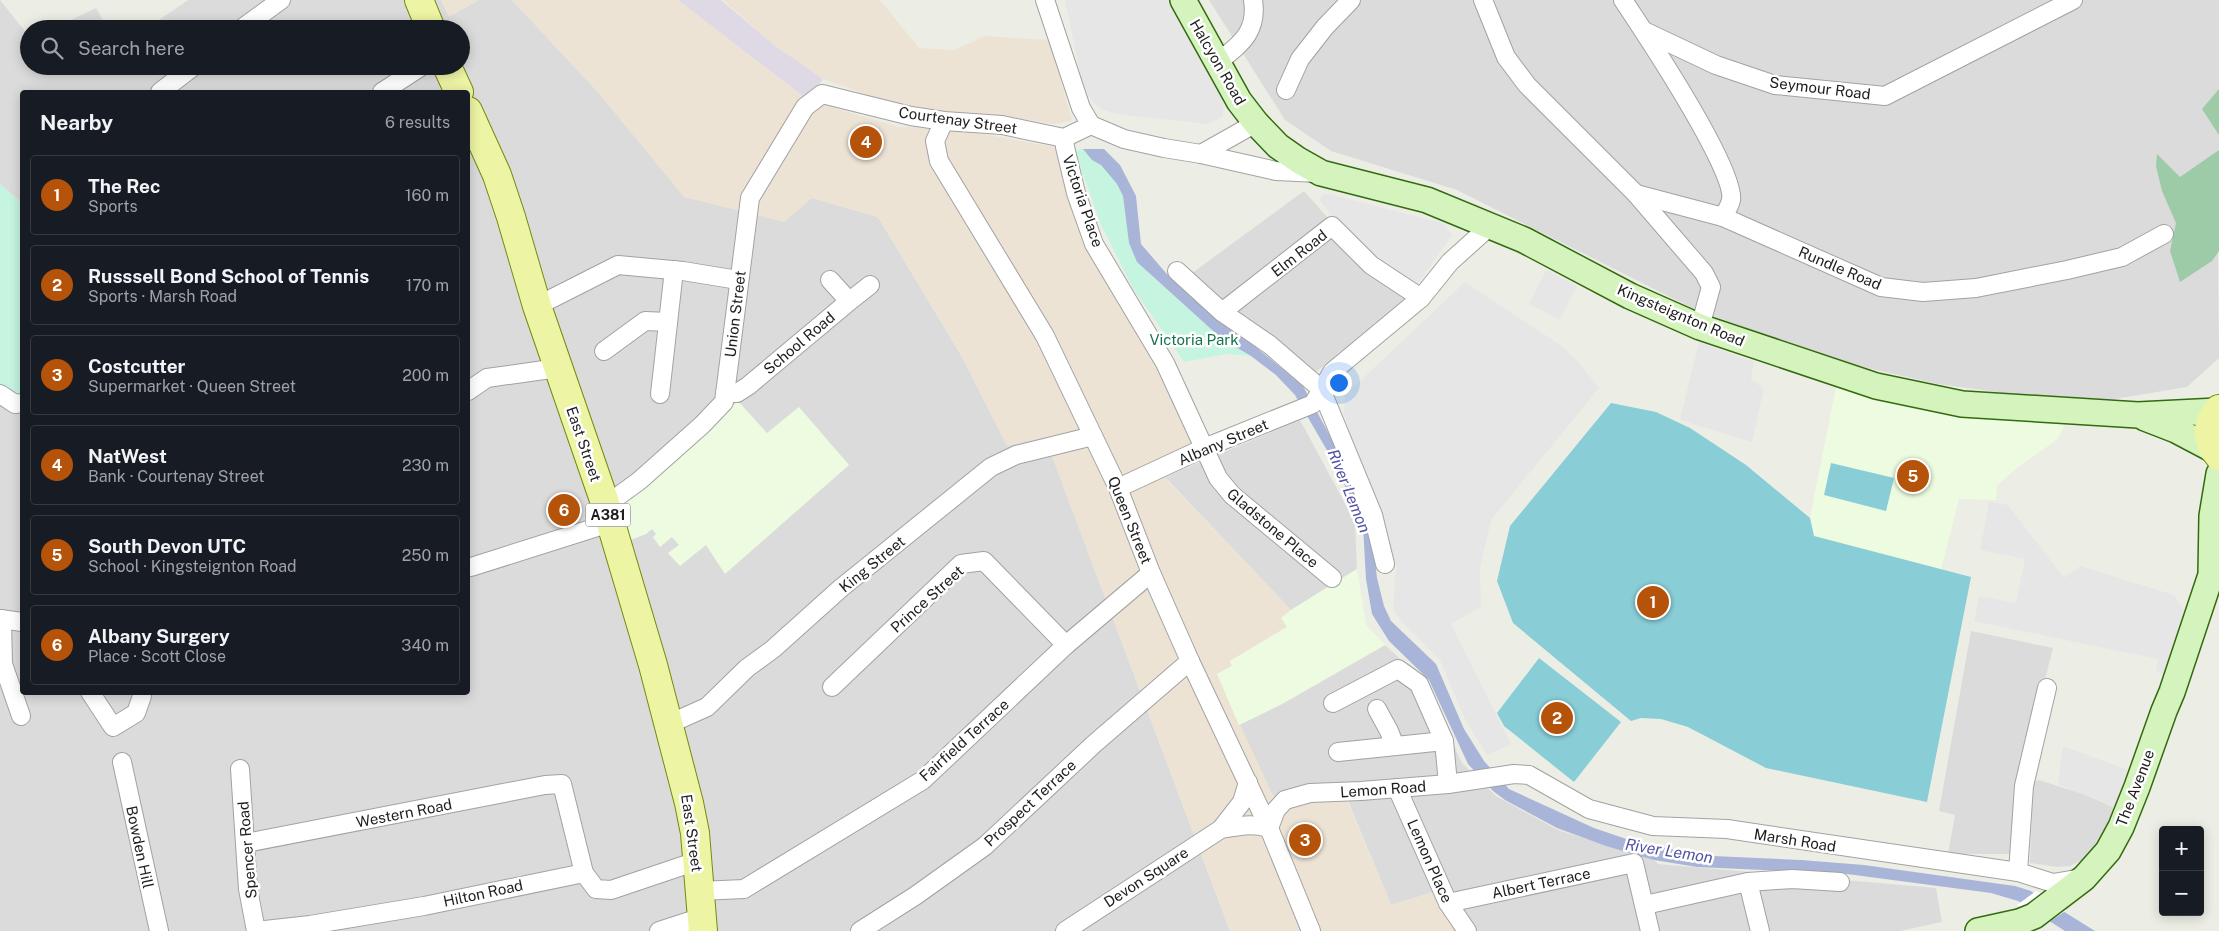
<!DOCTYPE html>
<html lang="en">
<head>
<meta charset="utf-8">
<style>
	:root { --surface:#171b24; --page:#20242c; --text:#f1f3f6; --muted:#9ea1a6; --line:#363941; --accent:#b45309 }
	body { margin:0; font-family:"Public Sans",sans-serif; background:var(--page); color:var(--text) }
	.controls { position:absolute; right:15px; bottom:15px; display:grid; overflow:hidden; border-radius:5px; box-shadow:0 2px 12px #0003 }
	.controls button { width:45px; height:45px; display:grid; place-items:center; padding:0; border:0; border-bottom:1px solid var(--line); background:var(--surface); color:var(--text); font:25px sans-serif }
	.you { position:absolute; left:1338px; top:382px; width:18px; height:18px; margin:-12px; border:4px solid #fff; border-radius:50%; background:#1a73e8; box-shadow:0 0 0 8px #1a73e833 }
	.badge { display:grid; place-items:center; width:32px; height:32px; border-radius:50%; background:var(--accent); color:#fff; font-size:16px; font-weight:700 }
	.pin { position:absolute; translate:-50% -50%; border:2px solid #fff; box-shadow:0 1px 5px #0006 }
	.list { margin:0; padding:0; list-style:none }
	h2 { display:flex; justify-content:space-between; align-items:center; height:65px; margin:0; padding:0 20px; font-size:21px }
	h2 small { font-size:16px; font-weight:400; color:var(--muted) }
	.list li { display:grid; grid-template-columns:32px 1fr auto; gap:15px; align-items:center; box-sizing:border-box; height:80px; margin:0 10px 10px; padding:0 10px; border:1px solid var(--line); border-radius:5px }
	.list b { display:block; font-size:19px; white-space:nowrap }
	.list p { margin:0; font-size:16px; white-space:nowrap; color:var(--muted) }
	.list em { font-size:16px; font-style:normal; color:var(--muted) }
	.icon { flex:none; width:28px; height:28px; fill:none; stroke:currentColor; stroke-width:2; stroke-linecap:round; stroke-linejoin:round }
	.map { position:relative; flex:none; width:2219px; height:931px; overflow:hidden }
	.search { position:absolute; background:var(--surface); box-shadow:0 2px 12px #0003; left:20px; top:20px; width:450px; height:55px; display:flex; align-items:center; gap:12px; box-sizing:border-box; padding:0 18px; border-radius:28px; color:var(--muted); font-size:19px }
	.panel { position:absolute; background:var(--surface); box-shadow:0 2px 12px #0003; left:20px; top:90px; width:450px; height:605px; border-radius:5px }
	.map>svg:first-child { display:block }
</style>
</head>
<body>
<div class="map">
<svg width="2219" height="931" viewBox="0 0 2219 931">
	<rect width="100%" height="100%" fill="#eceee5"/>
	<g fill="#dcdbdb">
		<polygon points="0,0 29,36 29,66 461,66 461,29 146,29 188,0 441,0 449,16 479,0 512,0 596,90 812,198 878,217 961,355 1007,445 1045,437 1230,931 0,931 0,388 21,397 22,393 22,692 468,692 468,92 22,92 22,251 21,202 0,184"/>
		<polygon points="1209,0 2219,0 2219,148 2217,153 2219,358 2187,387 2103,401 2026,396 1938,384 1845,363 1730,322 1692,308 1457,190 1331,151 1285,120"/>
		<polygon points="96,8 108,29 52,29"/>
		<polygon points="1304,191 1328,218 1362,252 1416,291 1315,373 1224,303 1192,273"/>
		<polygon points="1300,420 1355,522 1357,569 1291,610 1165,477"/>
		<polygon points="1971,631 2053,648 2038,707 2013,854 1948,854 1955,815 1939,811"/>
		<polygon points="1385,645 1423,680 1462,763 1496,796 1558,830 1654,860 1658,864 1936,888 1942,922 1900,931 1472,931 1447,888 1391,905 1346,796 1273,796 1239,725 1282,704"/>
		<polygon points="2039,780 2083,794 2115,808 2095,849 2086,858 2070,866 2057,867 2030,863 2033,782"/>
	</g>
	<g fill="#ede3d5">
		<polygon points="441,0 479,0 449,17"/>
		<polygon points="512,0 678,0 808,100 899,127 937,126 1061,148 1137,324 1201,461 1165,478 1291,610 1281,618 1288,626 1230,661 1232,666 1217,674 1273,796 1345,796 1391,905 1447,888 1472,931 1230,931 1045,437 1007,446 961,355 878,217 812,198 784,222 684,197 596,90"/>
		<polygon points="723,0 880,0 919,48 954,50 985,36 1050,40 1072,121 1054,124 1014,118 939,111 884,101 823,79 774,45"/>
	</g>
	<g fill="#edfce0">
		<polygon points="1836,388 1972,418 2065,424 2058,439 2018,467 1997,485 1996,500 1959,499 1941,569 1814,536 1810,518"/>
		<polygon points="738,401 767,433 799,407 849,465 725,574 706,545 680,566 668,553 679,545 672,537 660,547 653,537 656,534 652,529 646,534 625,542 616,509"/>
		<polygon points="1357,569 1366,625 1385,645 1282,704 1239,725 1217,674 1232,666 1230,661 1287,627 1281,618 1291,610"/>
	</g>
	<g fill="#9dcaa7">
		<polygon points="2219,89 2219,135 2202,109"/>
		<polygon points="2219,150 2219,251 2212,261 2180,282 2170,251 2176,223 2162,191 2156,166 2157,154 2180,177"/>
	</g>
	<g fill="#c5f4e1">
		<polygon points="1083,149 1092,160 1101,165 1117,184 1123,196 1129,243 1150,274 1222,339 1251,356 1226,354 1184,362 1133,288 1101,225 1075,151"/>
		<polygon points="0,184 21,202 22,393 21,397 0,388"/>
	</g>
	<g fill="#89cdd6">
		<polygon points="1611,403 1656,412 1690,428 1746,465 1810,518 1814,536 1971,577 1927,802 1766,768 1688,727 1661,719 1641,718 1631,721 1513,623 1497,581 1510,526"/>
		<polygon points="1831,463 1894,478 1886,511 1824,495"/>
		<polygon points="1539,658 1621,722 1574,782 1504,726 1497,713"/>
	</g>
	<g fill="#e6e6e6">
		<polygon points="1065,0 1175,0 1224,94 1223,117 1207,124 1124,115 1102,110 1091,100 1082,82"/>
		<polygon points="1324,193 1443,223 1452,235 1416,286 1388,269 1335,220 1319,199"/>
		<polygon points="1546,270 1577,286 1560,320 1529,304"/>
		<polygon points="1465,282 1559,344 1577,360 1599,388 1491,520 1480,568 1481,607 1451,624 1511,744 1487,755 1465,719 1440,660 1402,622 1393,610 1396,565 1344,415 1345,395"/>
		<polygon points="1699,342 1754,362 1751,379 1764,389 1752,442 1680,420"/>
		<polygon points="1989,502 2008,505 2064,578 2080,566 2174,595 2185,612 2165,675 2156,671 2158,659 1974,621 1979,596 2016,603 2025,559 1980,550"/>
		<polygon points="2063,746 2128,770 2115,807 2058,784"/>
	</g>
	<polygon fill="#ded9e4" points="678,0 721,0 774,45 823,79 808,100"/>
	<polygon fill="#a9b5d8" points="1083,149 1104,149 1120,165 1136,196 1141,244 1166,273 1303,386 1337,449 1372,534 1377,578 1384,606 1391,621 1436,664 1464,729 1484,761 1509,789 1594,828 1641,844 1713,856 1801,860 1864,865 2015,886 2031,891 2095,931 2065,931 2018,901 1991,893 1847,874 1697,867 1654,860 1606,846 1557,828 1505,800 1493,791 1468,764 1429,680 1389,641 1372,614 1366,579 1363,526 1336,466 1295,395 1276,375 1251,356 1222,339 1137,262 1129,243 1123,196 1117,184 1101,165 1092,160"/>
	<polygon fill="#fff" points="2036,891 2065,908 2067,910 2046,924 2017,905"/>
	<g fill="none" stroke-linecap="round" stroke-linejoin="round">
		<defs>
			<g id="minor">
				<polyline points="1045,0 1081,108 1091,125 1124,139 1164,148 1201,154 1276,171 1318,173"/>
				<polyline points="1483,0 1506,57 1527,85 1636,194 1704,273 1711,287 1700,327"/>
				<path d="M 1623,0 C 1643,30 1737,171 1731,200 C 1730,205 1726,212 1723,217"/>
				<polyline points="241,29 281,0"/>
				<polyline points="1644,31 1716,65 1775,85 1885,96 2073,0"/>
				<path d="M 1217,63 C 1240,44 1258,33 1253,0"/>
				<polyline points="1286,90 1300,59 1325,27 1351,0"/>
				<polyline points="160,92 194,66"/>
				<polyline points="382,92 422,66"/>
				<polyline points="944,121 935,141 939,161 1045,336 1093,436 1118,488 1151,573 1190,661 1269,828 1311,931"/>
				<polyline points="1064,138 1065,147 1076,193 1094,244 1165,363 1218,478 1232,495 1332,578"/>
				<polyline points="1201,154 1256,123"/>
				<polyline points="1636,194 1723,217 1881,287 1923,292 1976,288 2067,270 2122,257 2164,234"/>
				<polyline points="1177,271 1222,312 1270,345 1321,389 1373,515 1385,564"/>
				<polyline points="830,280 849,301"/>
				<polyline points="537,306 618,265 683,271 738,280"/>
				<polyline points="1222,312 1332,226 1371,265 1421,298"/>
				<polyline points="604,351 645,321 668,322"/>
				<polyline points="468,391 487,378 558,368"/>
				<polyline points="725,393 737,393 748,386 846,304 870,285"/>
				<polyline points="0,394 15,404 22,403"/>
				<polyline points="660,394 674,270"/>
				<polyline points="1118,488 1204,448 1313,404 1332,372 1421,298 1450,262 1490,226"/>
				<polyline points="604,500 617,497 639,481 702,425 724,402 750,198 805,107 822,94 911,116 944,121 1002,125 1064,138 1091,125"/>
				<polyline points="471,567 610,523"/>
				<polyline points="0,619 22,622"/>
				<polyline points="2,619 3,664 21,716"/>
				<polyline points="832,687 961,564 984,561 1066,645"/>
				<polyline points="90,692 113,727 136,713 142,696 141,692"/>
				<polyline points="1333,703 1398,669 1419,684 1444,741"/>
				<polyline points="1377,709 1389,731 1395,746"/>
				<polyline points="669,724 707,707 747,668 773,649 841,588 991,467 1016,455 1093,436"/>
				<polyline points="1338,752 1444,741 1448,784"/>
				<polyline points="122,762 159,931"/>
				<polyline points="240,769 248,889 256,931 310,925 424,906 584,873 596,889 611,890 697,861"/>
				<polyline points="1397,788 1448,903 1467,931"/>
				<path d="M 1221,829 C 1238,826 1252,823 1269,828 L 1276,810 L 1285,800 L 1310,793 L 1361,791 L 1448,784 L 1514,774 L 1529,775 L 1589,809 L 1653,826 L 1727,829 L 2018,872 L 2053,883 L 2082,878"/>
				<polyline points="246,843 545,785 562,784 584,873"/>
				<polyline points="2018,872 2024,786 2047,688"/>
				<polyline points="1748,882 1760,931"/>
				<polyline points="700,891 744,889 923,780 1066,645 1151,573"/>
				<polyline points="1448,903 1634,863 1650,931"/>
				<polyline points="1645,905 1748,882 1792,879 1840,882"/>
				<polyline points="659,931 702,917"/>
				<polyline points="860,931 915,896 985,846 1094,744 1190,661"/>
				<polyline points="1065,931 1221,829 1242,802 1248,782"/>
			</g>
			<g id="secondary">
				<polyline points="1183,0 1239,101 1256,123 1278,146 1298,160 1321,173 1427,200 1524,240 1630,296 1700,327 1876,386 1962,404 2138,415 2217,411"/>
				<polyline points="2145,418 2176,430 2212,449"/>
				<polyline points="1978,931 2019,922 2034,916 2084,878 2108,851 2121,827 2137,787 2164,711 2172,692 2211,575 2212,516 2219,474"/>
			</g>
			<g id="primary">
				<polyline points="419,0 431,29"/>
				<polyline points="447,66 459,92"/>
				<polyline points="468,111 497,175 511,217 537,306 604,500 653,665 689,803 695,833 703,931"/>
				<path d="M 2219,409 C 2205,424 2206,442 2219,456"/>
			</g>
		</defs>
		<use href="#minor" stroke="#a2a2a2" stroke-width="20"/>
		<use href="#secondary" stroke="#326b0e" stroke-width="28"/>
		<use href="#primary" stroke="#748b0d" stroke-width="30"/>
		<use href="#minor" stroke="#fff" stroke-width="18"/>
		<use href="#secondary" stroke="#d5f4bd" stroke-width="25"/>
		<use href="#primary" stroke="#edf4a4" stroke-width="28"/>
	</g>
	<g text-anchor="middle" dominant-baseline="central" stroke-width="5" stroke-linejoin="round" paint-order="stroke">
		<rect fill="#fff" stroke="#626262" stroke-width="1" x="585.5" y="503.5" width="45" height="23" rx="4"/>
		<g font-size="14" font-weight="bold" fill="#1e1e1e">
			<text x="608" y="515">A381</text>
		</g>
		<g font-size="15" fill="#1e1e1e" stroke="#fff">
			<text transform="translate(1218 62) rotate(60)">Halcyon Road</text>
			<text transform="translate(1820 88) rotate(7)">Seymour Road</text>
			<text transform="translate(958 120) rotate(8)">Courtenay Street</text>
			<text transform="translate(1083 201) rotate(71)">Victoria Place</text>
			<text transform="translate(1299 253) rotate(-38)">Elm Road</text>
			<text transform="translate(1840 268) rotate(23)">Rundle Road</text>
			<text transform="translate(735 314) rotate(-83)">Union Street</text>
			<text transform="translate(1681 315) rotate(23)">Kingsteignton Road</text>
			<text transform="translate(799 343) rotate(-40)">School Road</text>
			<text transform="translate(1223 442) rotate(-23)">Albany Street</text>
			<text transform="translate(584 444) rotate(71)">East Street</text>
			<text transform="translate(1130 520) rotate(68)">Queen Street</text>
			<text transform="translate(1273 528) rotate(40)">Gladstone Place</text>
			<text transform="translate(872 564) rotate(-39)">King Street</text>
			<text transform="translate(927 599) rotate(-42)">Prince Street</text>
			<text transform="translate(964 740) rotate(-42)">Fairfield Terrace</text>
			<text transform="translate(2135 788) rotate(-69)">The Avenue</text>
			<text transform="translate(1383 789) rotate(-4)">Lemon Road</text>
			<text transform="translate(1030 803) rotate(-43)">Prospect Terrace</text>
			<text transform="translate(404 813) rotate(-11)">Western Road</text>
			<text transform="translate(692 833) rotate(82)">East Street</text>
			<text transform="translate(1795 840) rotate(9)">Marsh Road</text>
			<text transform="translate(140 847) rotate(78)">Bowden Hill</text>
			<text transform="translate(247 850) rotate(-95)">Spencer Road</text>
			<text transform="translate(1430 861) rotate(66)">Lemon Place</text>
			<text transform="translate(1146 877) rotate(-33)">Devon Square</text>
			<text transform="translate(1541 883) rotate(-12)">Albert Terrace</text>
			<text transform="translate(483 893) rotate(-12)">Hilton Road</text>
		</g>
		<g font-size="15" fill="#15734d" stroke="#fff">
			<text x="1194" y="339">Victoria Park</text>
		</g>
		<g font-size="16" font-style="italic" fill="#5453a5" stroke="#fff">
			<text transform="translate(1349 491) rotate(68)">River Lemon</text>
			<text transform="translate(1669 851) rotate(9)">River Lemon</text>
		</g>
	</g>
</svg>
<div class="controls">
<button>+</button>
<button>−</button>
</div>
<div class="you"></div>
<div class="pin badge" style="left:1653px;top:602px">1</div>
<div class="pin badge" style="left:1557px;top:718px">2</div>
<div class="pin badge" style="left:1305px;top:840px">3</div>
<div class="pin badge" style="left:866px;top:142px">4</div>
<div class="pin badge" style="left:1913px;top:476px">5</div>
<div class="pin badge" style="left:564px;top:510px">6</div>
<div class="search"><svg class="icon" aria-label="search" viewBox="0 0 24 24"><circle cx="10" cy="10" r="6"/><path d="M15 15l6 6"/></svg>Search here</div>
<section class="panel">
<h2>Nearby<small>6 results</small></h2>
<ul class="list">
<li><span class="badge">1</span><div><b>The Rec</b><p>Sports</p></div><em>160 m</em></li>
<li><span class="badge">2</span><div><b>Russsell Bond School of Tennis</b><p>Sports · Marsh Road</p></div><em>170 m</em></li>
<li><span class="badge">3</span><div><b>Costcutter</b><p>Supermarket · Queen Street</p></div><em>200 m</em></li>
<li><span class="badge">4</span><div><b>NatWest</b><p>Bank · Courtenay Street</p></div><em>230 m</em></li>
<li><span class="badge">5</span><div><b>South Devon UTC</b><p>School · Kingsteignton Road</p></div><em>250 m</em></li>
<li><span class="badge">6</span><div><b>Albany Surgery</b><p>Place · Scott Close</p></div><em>340 m</em></li>
</ul>
</section>
</div>
</body>
</html>
